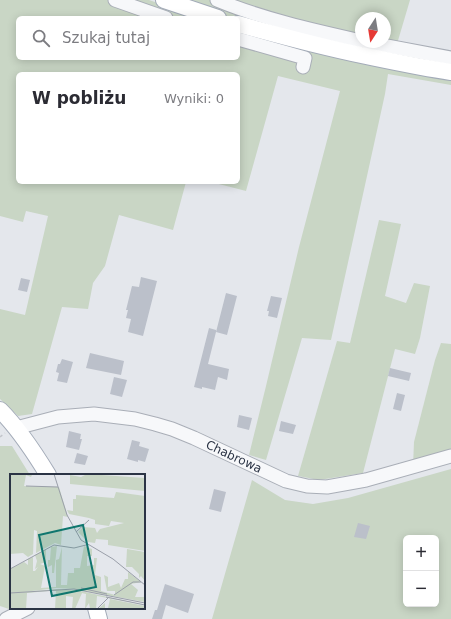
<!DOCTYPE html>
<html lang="pl">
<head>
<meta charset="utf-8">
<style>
	:root { --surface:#fff; --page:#f7f7f7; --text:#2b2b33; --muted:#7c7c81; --line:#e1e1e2 }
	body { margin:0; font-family:"DejaVu Sans",sans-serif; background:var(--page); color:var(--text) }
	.controls { position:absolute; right:12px; bottom:12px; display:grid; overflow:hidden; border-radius:6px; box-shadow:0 2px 10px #0003 }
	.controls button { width:36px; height:36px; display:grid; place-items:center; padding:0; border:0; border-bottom:1px solid var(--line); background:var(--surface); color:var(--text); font:20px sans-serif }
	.compass { position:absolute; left:355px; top:12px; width:36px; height:36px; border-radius:50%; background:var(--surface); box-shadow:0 2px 10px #0003; rotate:192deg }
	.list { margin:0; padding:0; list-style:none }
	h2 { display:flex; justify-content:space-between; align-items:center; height:52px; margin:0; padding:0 16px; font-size:17px }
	h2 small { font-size:13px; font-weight:400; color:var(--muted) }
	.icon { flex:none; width:22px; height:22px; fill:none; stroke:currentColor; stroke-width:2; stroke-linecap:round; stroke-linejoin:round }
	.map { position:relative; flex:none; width:451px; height:619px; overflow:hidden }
	.search { position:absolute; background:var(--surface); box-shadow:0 2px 10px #0003; left:16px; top:16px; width:224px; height:44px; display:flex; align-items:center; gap:10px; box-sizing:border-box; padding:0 14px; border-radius:6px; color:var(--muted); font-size:15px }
	.panel { position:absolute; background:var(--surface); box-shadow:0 2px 10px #0003; left:16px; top:72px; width:224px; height:112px; border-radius:6px }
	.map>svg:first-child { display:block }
</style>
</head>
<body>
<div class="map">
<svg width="451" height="619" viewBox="0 0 451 619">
	<rect width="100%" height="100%" fill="#e4e7ec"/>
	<g fill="#c9d6c5" fill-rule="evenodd">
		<polygon points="0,0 149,0 201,18 18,18 18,58 238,58 238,29 451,76 451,85 388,74 385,94 331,340 302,338 266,460 249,455 266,386 299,247 340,91 278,76 246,191 211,182 238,182 238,74 18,74 18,182 186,182 173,230 119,215 105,266 93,283 88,309 62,307 32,414 18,416 0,399 0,309 25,315 48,216 26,211 23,222 0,216"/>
		<path d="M 177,0 L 410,0 L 397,44 L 451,55 L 451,66 L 388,55 L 293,35 L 238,19 L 238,18 L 234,18 L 208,11 ZM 361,18 L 385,18 L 385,42 L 361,42 Z"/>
		<polygon points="379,220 401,224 385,296 406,303 414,283 430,286 420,338 415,354 395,349 363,473 319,480 298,476 337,341 350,343"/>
		<polygon points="441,343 451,344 451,456 413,466 414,442 435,360"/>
		<polygon points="0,446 12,446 30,475 11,475 11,608 9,609 0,606"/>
		<path d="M 451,469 L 451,619 L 212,619 L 252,480 L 285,500 L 313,504 L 348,498 ZM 406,538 L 436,538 L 436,604 L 406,604 Z"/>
	</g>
	<g fill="#bbc0ca">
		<polygon points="141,277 157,281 143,336 128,332 131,319 126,318 128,310 126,310 132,286 139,287"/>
		<polygon points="21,278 30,280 27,292 18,290"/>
		<polygon points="226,293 237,296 227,335 216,332 208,364 229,369 227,380 218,377 215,390 202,387 202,389 194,387 209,328 216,330 216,332"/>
		<polygon points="271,296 282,298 277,318 268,316 269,311 267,311"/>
		<polygon points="90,353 124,361 121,375 86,368"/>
		<polygon points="62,359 73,362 67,383 57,381 59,373 56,372 58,364 60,364"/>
		<polygon points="390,368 411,373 409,381 388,376"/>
		<polygon points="114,377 127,380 122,397 110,394"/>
		<polygon points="397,393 405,395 401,411 393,409"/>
		<polygon points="239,415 252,418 249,430 237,427"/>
		<polygon points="281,421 296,425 293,434 279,431"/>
		<polygon points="69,431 81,434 80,439 82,439 79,450 66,447"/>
		<polygon points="132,440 140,442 139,446 149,449 145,462 138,460 138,462 127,459"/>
		<polygon points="77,453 88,456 85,465 74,463"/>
		<polygon points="214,489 226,492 221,512 209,509"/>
		<polygon points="358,523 370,526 366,539 354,537"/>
		<polygon points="165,584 194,594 188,613 166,605 162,619 152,619 155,610 157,610"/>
	</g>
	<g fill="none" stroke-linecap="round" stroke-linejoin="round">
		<defs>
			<g id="minor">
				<polyline points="115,0 166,18"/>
				<path d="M 217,0 C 263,19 312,30 361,41"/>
				<polyline points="238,39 305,58 303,67"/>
				<polyline points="366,42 451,58"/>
				<path id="s1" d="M 16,428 L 58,417 L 94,414 L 135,419 L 155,424 L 172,429 L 194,438 L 286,481 L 307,486 L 327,487 L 366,480 L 451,456"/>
				<polyline points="6,619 28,608"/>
			</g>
			<g id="major">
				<polyline points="164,0 218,18"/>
				<path d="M 238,24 C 281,36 323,47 366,56 C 395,62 423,68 451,72"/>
				<path d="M 0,410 C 19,429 34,452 48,475"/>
				<polyline points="96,608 99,619"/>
			</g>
		</defs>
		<use href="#minor" stroke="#a9aeb7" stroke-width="15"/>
		<use href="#major" stroke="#a3abb8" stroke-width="18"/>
		<polyline stroke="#c2c5cb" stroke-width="1.5" stroke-dasharray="3 3" stroke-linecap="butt" points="0,437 5,433"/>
		<use href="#minor" stroke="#f7f8fa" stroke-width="13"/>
		<use href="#major" stroke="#fff" stroke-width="16"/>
	</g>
	<g text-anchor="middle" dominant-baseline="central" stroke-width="3" stroke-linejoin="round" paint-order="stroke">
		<g font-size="12" fill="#2b3445" stroke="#f4f6f9">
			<text stroke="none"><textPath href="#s1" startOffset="227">Chabrowa</textPath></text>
		</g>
	</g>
	<g transform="translate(10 474)">
		<rect width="135" height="135" fill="#e4e7ec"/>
		<path d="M 0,0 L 22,1 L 21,3 L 16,1 L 14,12 L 49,13 L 58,43 L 53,42 L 51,71 L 45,69 L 26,79 L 27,57 L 24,56 L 23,80 L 18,83 L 13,79 L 0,80 ZM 77,0 L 135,4 L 135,17 L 60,10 L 60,1 L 71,3 ZM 106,18 L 135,22 L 135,77 L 98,71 L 98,66 L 86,65 L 85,69 L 78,68 L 68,58 L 73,53 L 85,54 L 87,59 L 90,55 L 114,49 L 101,47 L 99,52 L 85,50 L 85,46 L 79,44 L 59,40 L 57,36 L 63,37 L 63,25 L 66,25 L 66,21 L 104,24 ZM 47,72 L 44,99 L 42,99 L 42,91 L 38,93 L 38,86 L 40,86 L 41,73 ZM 74,72 L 82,75 L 82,82 L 77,82 L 77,92 L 84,91 L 84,84 L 87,84 L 85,101 L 91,103 L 91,117 L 105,121 L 105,117 L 97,117 L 94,101 L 98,103 L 98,113 L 109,109 L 111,114 L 115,105 L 118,105 L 118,98 L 131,108 L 121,110 L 128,116 L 125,123 L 134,123 L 135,128 L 63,115 L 46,114 L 14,118 L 47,115 L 66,116 L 135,131 L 87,122 L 86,135 L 80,135 L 79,129 L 75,135 L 76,120 L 72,119 L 65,135 L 62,135 L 63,123 L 56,122 L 56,135 L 45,135 L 46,117 L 38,117 L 17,119 L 16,135 L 0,135 L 0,95 L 14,88 L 18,91 L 18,85 L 23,83 L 23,97 L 25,97 L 28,93 L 25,95 L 27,87 L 25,81 L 36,75 L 36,88 L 30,90 L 35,92 L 31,114 L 46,113 L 46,86 L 49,85 L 52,73 L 51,111 L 57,111 L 58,99 L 64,99 L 64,94 L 70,94 ZM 117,75 L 135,78 L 135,107 L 131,102 L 129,104 L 129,100 L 122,93 L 116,93 ZM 100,125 L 135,132 L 135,135 L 88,135 L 95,129 L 95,134 L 98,134 Z" fill="#c9d6c5"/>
		<path fill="none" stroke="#9a9fa9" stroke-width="1" d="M 44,0 L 57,41 L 71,66 L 103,85 L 135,111M 16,12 L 48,13M 66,58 L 79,46M 0,95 L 44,71 L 64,74 L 76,71M 71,114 L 97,120M 0,119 L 64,115 L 135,129M 104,121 L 123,108 L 131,108M 96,123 L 135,131M 87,135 L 98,124"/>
		<path fill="#0f766e" fill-opacity="0.15" stroke="#0f766e" stroke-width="2" d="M 73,51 L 86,113 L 42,122 L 29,61 Z"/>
		<rect width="135" height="135" fill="none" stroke="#2b3445" stroke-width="2"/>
	</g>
</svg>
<div class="controls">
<button>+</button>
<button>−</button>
</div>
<svg class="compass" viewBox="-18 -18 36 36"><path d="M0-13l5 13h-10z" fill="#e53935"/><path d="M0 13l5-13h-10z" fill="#7c7c81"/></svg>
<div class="search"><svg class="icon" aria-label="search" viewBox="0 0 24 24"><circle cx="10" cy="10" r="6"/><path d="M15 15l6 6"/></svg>Szukaj tutaj</div>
<section class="panel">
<h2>W pobliżu<small>Wyniki: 0</small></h2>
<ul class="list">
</ul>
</section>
</div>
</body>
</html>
